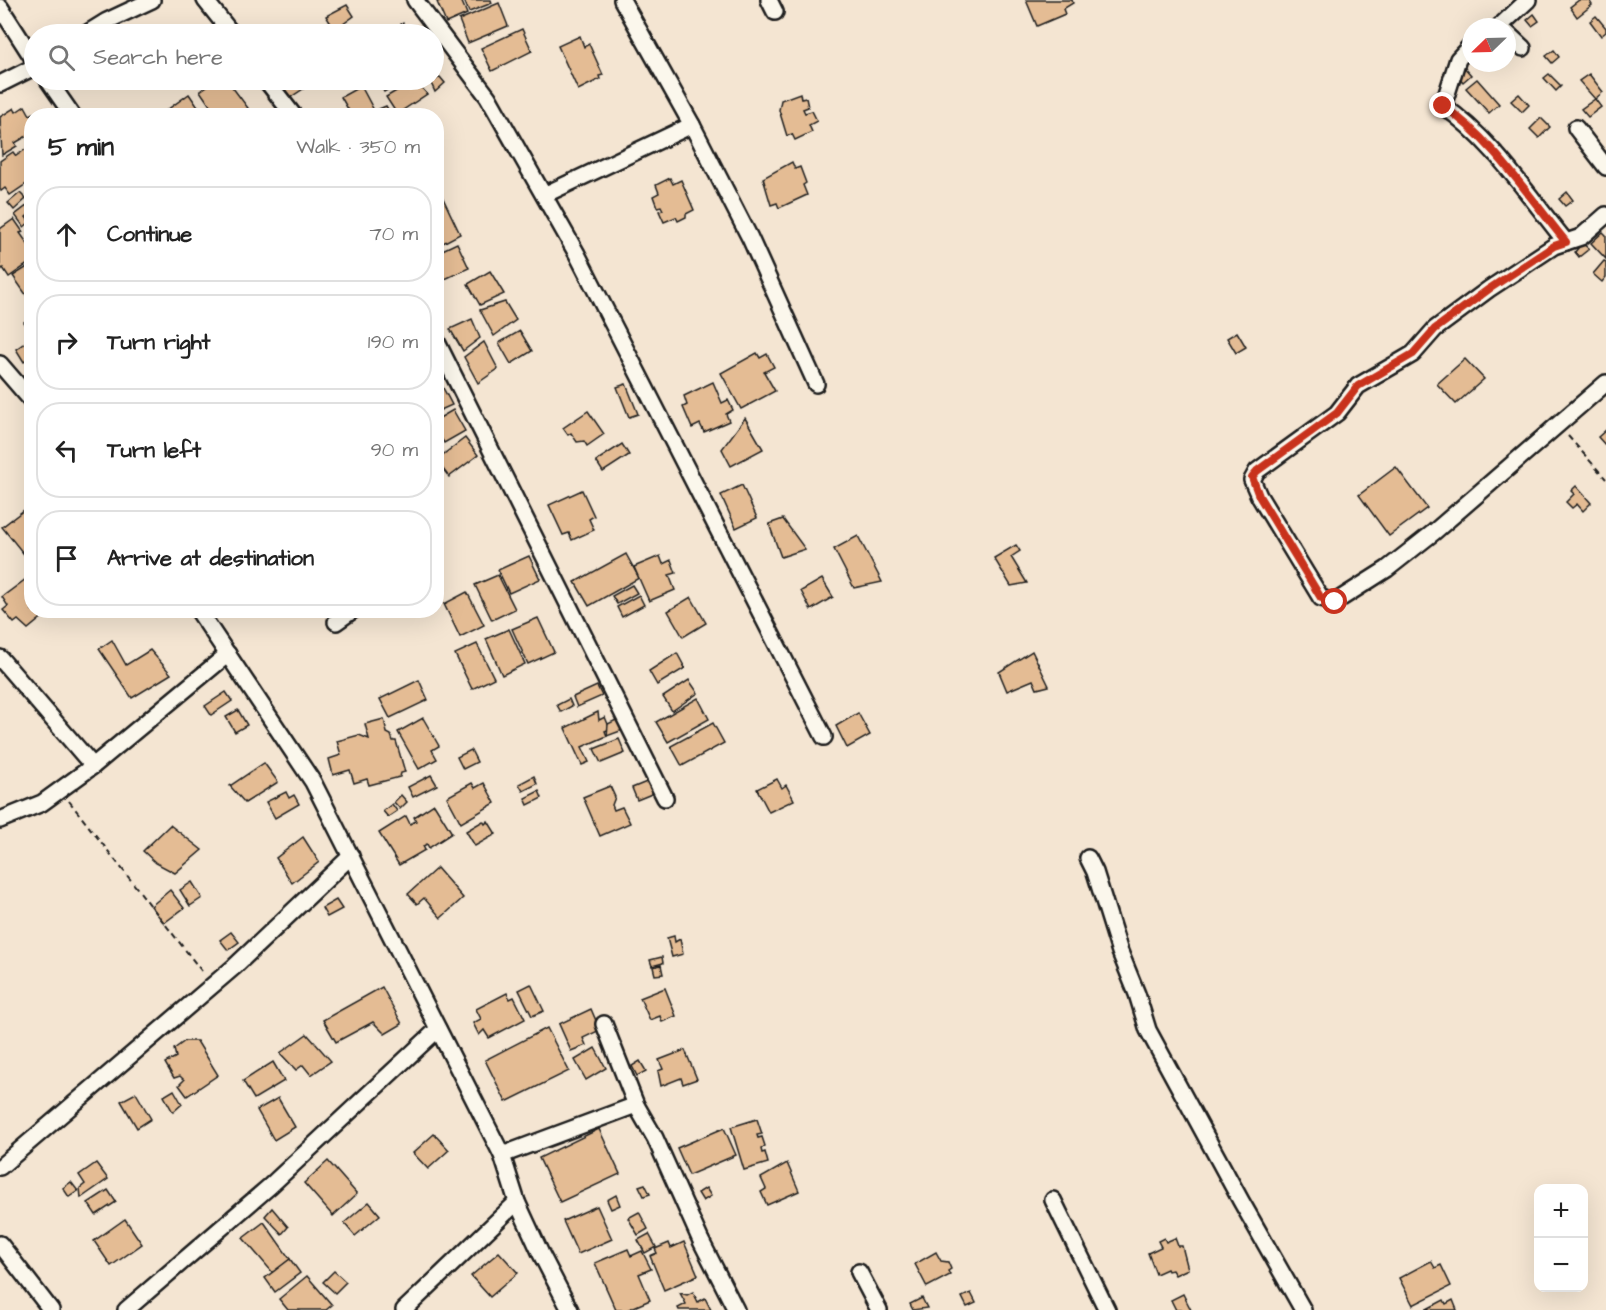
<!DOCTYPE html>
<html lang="en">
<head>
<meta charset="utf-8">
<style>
	:root { --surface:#fff; --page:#f6f6f6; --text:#222; --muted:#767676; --line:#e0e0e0 }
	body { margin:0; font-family:"Architects Daughter",sans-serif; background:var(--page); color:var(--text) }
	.controls { position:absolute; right:18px; bottom:18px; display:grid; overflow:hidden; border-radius:12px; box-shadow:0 6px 24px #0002 }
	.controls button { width:54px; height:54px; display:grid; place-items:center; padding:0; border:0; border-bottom:2px solid var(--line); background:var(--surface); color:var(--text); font:30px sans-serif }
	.compass { position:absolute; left:1462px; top:18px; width:54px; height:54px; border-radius:50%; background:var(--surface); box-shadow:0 6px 24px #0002; rotate:247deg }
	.stop { position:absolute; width:18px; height:18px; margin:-14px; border:4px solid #c8321e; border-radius:50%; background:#fff }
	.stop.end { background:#c8321e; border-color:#fff; box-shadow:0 2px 6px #0008 }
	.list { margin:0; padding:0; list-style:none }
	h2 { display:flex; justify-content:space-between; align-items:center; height:78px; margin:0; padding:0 24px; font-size:26px }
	h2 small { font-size:20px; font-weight:400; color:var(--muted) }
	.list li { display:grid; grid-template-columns:39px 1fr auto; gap:18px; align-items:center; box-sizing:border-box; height:96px; margin:0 12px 12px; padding:0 12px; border:2px solid var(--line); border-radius:24px }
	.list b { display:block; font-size:22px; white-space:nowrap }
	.list em { font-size:20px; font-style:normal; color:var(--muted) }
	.icon { flex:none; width:33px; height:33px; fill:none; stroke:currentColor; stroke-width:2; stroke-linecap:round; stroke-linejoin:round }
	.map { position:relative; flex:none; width:1606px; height:1310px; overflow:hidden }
	.search { position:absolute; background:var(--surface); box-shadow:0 6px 24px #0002; left:24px; top:24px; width:420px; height:66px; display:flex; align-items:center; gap:15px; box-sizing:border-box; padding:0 21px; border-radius:33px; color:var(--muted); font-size:22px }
	.panel { position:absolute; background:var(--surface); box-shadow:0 6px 24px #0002; left:24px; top:108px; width:420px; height:510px; border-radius:24px }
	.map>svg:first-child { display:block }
</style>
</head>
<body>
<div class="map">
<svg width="1606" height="1310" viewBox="0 0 1606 1310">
	<rect width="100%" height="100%" fill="#f4e5d2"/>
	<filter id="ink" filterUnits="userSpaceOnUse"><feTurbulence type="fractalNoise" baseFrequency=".0167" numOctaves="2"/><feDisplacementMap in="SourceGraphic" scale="12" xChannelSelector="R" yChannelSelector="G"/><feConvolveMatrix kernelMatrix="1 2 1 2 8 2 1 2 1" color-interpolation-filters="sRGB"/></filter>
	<g filter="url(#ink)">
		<g fill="#e4bc94" stroke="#1c1c1c" stroke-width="1.5">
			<polygon points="442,0 461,0 467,14 446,23 437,2"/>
			<polygon points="464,0 491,0 492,3 469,12"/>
			<polygon points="1026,0 1072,0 1073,3 1063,9 1065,14 1037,26"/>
			<polygon points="1579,0 1589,0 1592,5 1577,17 1570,7"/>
			<polygon points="499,3 508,26 468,43 459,20"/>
			<polygon points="347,5 354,16 335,30 326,16"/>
			<polygon points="1534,14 1539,21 1532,26 1527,20"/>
			<polygon points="1596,16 1606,28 1606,32 1601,36 1590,21"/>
			<polygon points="403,23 409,34 384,34"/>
			<polygon points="522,29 532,51 492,71 481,48"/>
			<polygon points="580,36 584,47 589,44 603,75 599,76 600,79 578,90 558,46"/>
			<polygon points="1554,50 1559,57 1552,63 1546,56"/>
			<polygon points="1464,67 1471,75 1463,82 1456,73"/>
			<polygon points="1549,74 1561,86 1556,91 1544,78"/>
			<polygon points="1589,74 1603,92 1595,99 1579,81"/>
			<polygon points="440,77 445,83 435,92 431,83"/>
			<polygon points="1477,79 1499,104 1489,113 1466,88"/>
			<polygon points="216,80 227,80 248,108 238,116 217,116 200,91"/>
			<polygon points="274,80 306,80 309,85 288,99"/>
			<polygon points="378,80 404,80 384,92"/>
			<polygon points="415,80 427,94 397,114 386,97"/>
			<polygon points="361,86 377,116 352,116 341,97"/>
			<polygon points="800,93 801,99 806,98 808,107 803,109 805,113 812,111 817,121 809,125 812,132 795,140 792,134 787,136 779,110 781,100"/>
			<polygon points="189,94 204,116 171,116 167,110"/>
			<polygon points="1519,94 1529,105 1522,112 1511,101"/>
			<polygon points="1595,99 1601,107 1588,117 1581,109"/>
			<polygon points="25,106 30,115 34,113 35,116 32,116 32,133 15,143 17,146 2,155 0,117 14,108 16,112"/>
			<polygon points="386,106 392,116 382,116 379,109"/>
			<polygon points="1541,118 1550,127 1539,138 1530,129"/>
			<polygon points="29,147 32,151 32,180 10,195 5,188 1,191 0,189 0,161 13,152 16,156"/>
			<polygon points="792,162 795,169 800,167 806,183 803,185 807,195 779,208 777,203 771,205 763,178"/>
			<polygon points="670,178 673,184 681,180 694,210 686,214 686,217 678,221 676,217 664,222 659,211 663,210 661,206 657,207 653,196 659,193 656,185"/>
			<polygon points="1567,192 1573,200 1565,206 1559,199"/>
			<polygon points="20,193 26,199 14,210 8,203"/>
			<polygon points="441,194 460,234 443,243 439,234 436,235 436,196"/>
			<polygon points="28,205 31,213 26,217 30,222 24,227 15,215"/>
			<polygon points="14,219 23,232 20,233 32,250 32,261 9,277 3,268 1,270 0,268 0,229"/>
			<polygon points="1603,232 1606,235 1606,259 1591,243"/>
			<polygon points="457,243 469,268 445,279 436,261 436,253"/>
			<polygon points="1582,243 1589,249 1579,257 1575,252"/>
			<polygon points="1604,261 1606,262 1606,277 1602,282 1593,274"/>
			<polygon points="32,264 32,297 29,299 13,276"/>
			<polygon points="490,271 504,294 480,305 468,284"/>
			<polygon points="505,302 516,320 494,336 480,310"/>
			<polygon points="32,317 32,332 31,332 24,322"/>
			<polygon points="472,319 480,338 463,351 450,329"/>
			<polygon points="520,331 532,351 511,364 499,343"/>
			<polygon points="1237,332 1246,347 1236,353 1227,338"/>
			<polygon points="32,338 32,357 24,362 16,349"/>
			<polygon points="484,342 498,369 478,383 464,357"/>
			<polygon points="757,353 760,358 767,354 774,367 764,372 775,391 741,409 721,373"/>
			<polygon points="1465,359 1484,379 1456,404 1437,384"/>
			<polygon points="713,382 722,403 728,400 733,410 726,414 729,421 704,432 700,424 692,428 683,407 687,405 684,396"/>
			<polygon points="441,384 452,405 436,412 436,386"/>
			<polygon points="626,384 638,414 629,417 617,387"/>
			<polygon points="453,410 465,431 444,443 436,430 436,420"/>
			<polygon points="588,411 604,434 587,446 584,441 577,442 571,433 568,435 563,428"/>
			<polygon points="745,418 763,449 731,466 722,449"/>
			<polygon points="1606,430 1606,446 1598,437"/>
			<polygon points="465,438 478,455 449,477 436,460"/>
			<polygon points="622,444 629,455 603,472 596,461"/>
			<polygon points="1396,467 1427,508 1389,536 1359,495"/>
			<polygon points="742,485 757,518 736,528 721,495"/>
			<polygon points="1576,486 1591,503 1583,511 1577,504 1572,508 1566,502 1574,494 1571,491"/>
			<polygon points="582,490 594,516 589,519 594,530 572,540 569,533 563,535 549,505"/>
			<polygon points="24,510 32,519 31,563 2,527"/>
			<polygon points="783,519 805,549 781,557 769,524"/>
			<polygon points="858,536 882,582 854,588 834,549"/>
			<polygon points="1016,545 1020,551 1011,557 1027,583 1011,586 994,558"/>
			<polygon points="626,554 639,578 589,606 575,582"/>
			<polygon points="529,556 540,579 509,593 498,570"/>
			<polygon points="660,556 663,564 671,560 676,573 669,575 675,590 649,601 634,567"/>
			<polygon points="498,575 515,609 492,620 475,585"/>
			<polygon points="26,579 32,586 32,610 51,610 28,629 18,620 14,623 3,610 8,606 2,597"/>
			<polygon points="822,579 833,597 811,610 801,591"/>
			<polygon points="632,585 637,593 617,604 612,596"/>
			<polygon points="467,592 484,625 460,637 444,604"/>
			<polygon points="639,595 644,605 622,617 617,607"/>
			<polygon points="691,597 706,623 683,637 668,611"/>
			<polygon points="538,618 554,652 528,664 512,629"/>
			<polygon points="509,629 525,664 502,675 486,639"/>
			<polygon points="112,640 126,665 150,650 171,674 132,698 99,649"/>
			<polygon points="477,644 494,678 472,689 455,654"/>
			<polygon points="1032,651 1049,686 1037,689 1033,680 1007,691 999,672"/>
			<polygon points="677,653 685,668 657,685 649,671"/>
			<polygon points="419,680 428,700 390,718 380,699"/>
			<polygon points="689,680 698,693 672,711 663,697"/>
			<polygon points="597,686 602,696 577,707 573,697"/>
			<polygon points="226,692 232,701 211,715 205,706"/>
			<polygon points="698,698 709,719 668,742 656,722"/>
			<polygon points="569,699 572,706 561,712 557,705"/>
			<polygon points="238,710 247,725 235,732 226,717"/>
			<polygon points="598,712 599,720 605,717 610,729 605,731 607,736 582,747 589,762 582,765 565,728"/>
			<polygon points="858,713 870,735 847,748 836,726"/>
			<polygon points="423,718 439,746 432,750 437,759 419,769 398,732"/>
			<polygon points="620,718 623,730 607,736 608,724"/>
			<polygon points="384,719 387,733 391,735 393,741 396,741 405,772 401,773 400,777 369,785 367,779 354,783 350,770 333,775 329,759 341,755 337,741 359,735 369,739 365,724"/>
			<polygon points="713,723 724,743 682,766 671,746"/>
			<polygon points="619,739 625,753 601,763 594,749"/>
			<polygon points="471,750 477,762 463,769 457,757"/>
			<polygon points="264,763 278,782 245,803 230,786"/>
			<polygon points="431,775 437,785 413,797 408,787"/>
			<polygon points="534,776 537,784 523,791 519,784"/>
			<polygon points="777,779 782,788 786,785 794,800 769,812 757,789"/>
			<polygon points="649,781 654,793 637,800 632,788"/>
			<polygon points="472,783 475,788 484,783 495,803 461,823 447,797"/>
			<polygon points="610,786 615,797 612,805 614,810 622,807 630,823 600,836 583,797"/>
			<polygon points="539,791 542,798 528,805 525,798"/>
			<polygon points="286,792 289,798 294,795 299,804 275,818 266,802"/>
			<polygon points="401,795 407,802 400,809 394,802"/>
			<polygon points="392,804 397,811 388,817 383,811"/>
			<polygon points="434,804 452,833 429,848 427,844 423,846 425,850 399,865 379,833 406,816 410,824 416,821 414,817"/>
			<polygon points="483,821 485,824 488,821 496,834 475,846 466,831"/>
			<polygon points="170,825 202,850 175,873 156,863 143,851"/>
			<polygon points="303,837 319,862 292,883 276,858"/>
			<polygon points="437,868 463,898 441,918 424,898 417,904 408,894"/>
			<polygon points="192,882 202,898 190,906 180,890"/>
			<polygon points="170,890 184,908 164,923 151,906"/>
			<polygon points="336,900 342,909 327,917 322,908"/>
			<polygon points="231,932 239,942 228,950 220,940"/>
			<polygon points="674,936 675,942 680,939 683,954 672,957 667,938"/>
			<polygon points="662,957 663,963 652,966 650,960"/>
			<polygon points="661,965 663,974 655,975 653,967"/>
			<polygon points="531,984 544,1011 532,1016 519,990"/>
			<polygon points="382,987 402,1024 385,1034 373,1022 336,1042 323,1020"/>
			<polygon points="665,988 676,1016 662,1022 660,1016 650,1020 640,998"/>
			<polygon points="507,993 510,999 514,997 525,1019 489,1038 484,1030 479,1035 473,1023 481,1019 476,1009"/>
			<polygon points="591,1009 600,1030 583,1038 586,1045 571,1051 559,1024"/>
			<polygon points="547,1028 569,1071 506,1102 485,1060"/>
			<polygon points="307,1034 331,1061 311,1075 303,1065 296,1070 280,1053"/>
			<polygon points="185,1041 197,1041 218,1075 187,1096 179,1085 184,1080 180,1076 174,1078 165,1063 176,1057 174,1049"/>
			<polygon points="595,1048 606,1068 586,1080 575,1060"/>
			<polygon points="685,1050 697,1079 683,1084 681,1078 661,1086 658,1071 663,1069 659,1060"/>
			<polygon points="640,1061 646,1071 637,1076 632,1066"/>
			<polygon points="273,1062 284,1081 254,1099 243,1081"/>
			<polygon points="174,1090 182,1104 173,1112 164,1096"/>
			<polygon points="136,1093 151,1119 137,1128 121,1101"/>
			<polygon points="278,1098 295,1127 274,1140 257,1110"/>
			<polygon points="757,1119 762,1134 757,1135 758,1138 762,1137 765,1146 761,1149 762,1153 765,1152 768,1163 744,1170 731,1127"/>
			<polygon points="724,1128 736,1155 689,1175 677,1148"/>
			<polygon points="599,1129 620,1174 560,1202 539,1158"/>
			<polygon points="434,1134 449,1150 428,1169 413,1153"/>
			<polygon points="328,1161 357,1194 333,1216 304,1183"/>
			<polygon points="96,1163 108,1179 81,1198 80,1188 85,1184 79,1175"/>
			<polygon points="787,1163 799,1191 767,1205 761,1192 766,1189 761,1178"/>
			<polygon points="71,1182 78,1191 69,1197 63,1188"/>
			<polygon points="645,1184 650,1194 644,1196 639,1186"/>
			<polygon points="706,1188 711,1196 703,1201 698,1193"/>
			<polygon points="108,1190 116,1202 96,1215 88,1203"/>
			<polygon points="616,1195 620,1205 611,1209 607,1200"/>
			<polygon points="369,1202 380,1215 355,1236 344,1223"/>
			<polygon points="597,1206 612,1239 578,1254 563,1221"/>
			<polygon points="272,1208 288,1227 282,1234 265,1216"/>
			<polygon points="639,1212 648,1229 638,1235 628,1218"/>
			<polygon points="125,1219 142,1244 111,1266 94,1241"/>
			<polygon points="264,1222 290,1259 273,1273 243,1238"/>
			<polygon points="649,1234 656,1247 645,1253 638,1240"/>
			<polygon points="1164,1238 1166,1242 1175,1238 1178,1246 1182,1246 1188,1269 1175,1275 1172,1270 1168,1271 1167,1269 1156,1274 1148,1253 1161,1247 1158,1241"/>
			<polygon points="684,1242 698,1275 664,1290 650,1256 657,1253 655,1249 669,1243 671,1248"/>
			<polygon points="628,1249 631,1256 642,1251 651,1269 639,1274 650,1300 627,1310 616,1310 595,1263"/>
			<polygon points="499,1252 518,1273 490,1297 471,1276"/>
			<polygon points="936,1252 941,1261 948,1262 951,1269 948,1271 950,1275 927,1287 915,1264"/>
			<polygon points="290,1259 300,1273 275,1292 265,1278"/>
			<polygon points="1431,1261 1435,1268 1441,1265 1451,1286 1413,1305 1399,1278"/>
			<polygon points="334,1271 346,1282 335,1293 323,1282"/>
			<polygon points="307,1276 332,1305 326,1310 288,1310 279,1299"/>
			<polygon points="693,1292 698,1302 705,1298 711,1310 679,1310 678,1308 686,1304 680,1293 687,1295"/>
			<polygon points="971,1293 976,1303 967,1307 962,1297"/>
			<polygon points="1183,1294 1191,1310 1176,1310 1171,1300"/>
			<polygon points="922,1298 927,1308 913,1310 910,1304"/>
			<polygon points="1444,1300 1446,1304 1453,1300 1457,1310 1425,1310"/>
		</g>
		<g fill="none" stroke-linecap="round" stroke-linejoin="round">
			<defs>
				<g id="minor">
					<polyline points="205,0 232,34"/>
					<polyline points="415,0 488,97 577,254 824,737"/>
					<polyline points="622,0 692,125 750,238 816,384"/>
					<polyline points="769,0 775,12"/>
					<polyline points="0,7 34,60"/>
					<polyline points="1500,26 1528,0"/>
					<polyline points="1507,33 1523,48"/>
					<polyline points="86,34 107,21 152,0"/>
					<path d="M 1471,45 L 1458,59 L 1443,106 C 1492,139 1529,197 1566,242"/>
					<polyline points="48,80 73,116"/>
					<polyline points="266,80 294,116"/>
					<polyline points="0,84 34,67"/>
					<polyline points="1576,128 1606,167"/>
					<polyline points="544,195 692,125"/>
					<polyline points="1606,215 1581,237 1554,246 1489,289 1435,329 1413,354 1358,386 1337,413 1257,471 1252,480 1259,496 1321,598 1335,602 1387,569 1434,532 1606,383"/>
					<polyline points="436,340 665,798"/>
					<polyline points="0,364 32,401"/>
					<polyline points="198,610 313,782 502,1155 517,1202 541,1254 570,1310"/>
					<polyline points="336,622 353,610"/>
					<polyline points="0,658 93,766"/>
					<polyline points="0,820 42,803 93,766 228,654"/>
					<polyline points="1088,858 1095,872 1120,952 1137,994 1148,1030 1241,1201 1303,1310"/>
					<polyline points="604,1024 636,1105 655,1138 701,1241 736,1310"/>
					<polyline points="502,1155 636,1105"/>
					<polyline points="0,1167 234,967 351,856"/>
					<polyline points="1053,1200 1107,1310"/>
					<polyline points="0,1244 51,1310"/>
					<polyline points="859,1272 879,1310"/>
					<polyline points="126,1310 270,1186 438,1029"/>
					<polyline points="404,1310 517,1202"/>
				</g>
			</defs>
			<use href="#minor" stroke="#1c1c1c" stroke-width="20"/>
			<g stroke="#1c1c1c" stroke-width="2" stroke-dasharray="6 4.5" stroke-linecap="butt">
				<polyline points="1568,436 1606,479"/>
				<polyline points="69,801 204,974"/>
			</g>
			<use href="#minor" stroke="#fbf7ec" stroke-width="15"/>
		</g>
	</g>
	<g fill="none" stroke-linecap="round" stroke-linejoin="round" filter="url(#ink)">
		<path stroke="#c8321e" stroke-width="8" d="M 1335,602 L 1321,598 L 1259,496 L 1252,477 L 1257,471 L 1337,413 L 1358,386 L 1413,354 L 1435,329 L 1489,289 L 1554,246 L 1566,242 C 1529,197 1492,139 1443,106"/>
	</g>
</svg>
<div class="controls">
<button>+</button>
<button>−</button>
</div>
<svg class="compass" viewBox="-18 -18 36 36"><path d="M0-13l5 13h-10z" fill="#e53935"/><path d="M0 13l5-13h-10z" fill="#767676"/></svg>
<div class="stop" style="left:1335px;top:602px"></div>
<div class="stop end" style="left:1443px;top:106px"></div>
<div class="search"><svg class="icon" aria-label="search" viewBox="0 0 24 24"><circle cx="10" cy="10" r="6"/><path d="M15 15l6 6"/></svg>Search here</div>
<section class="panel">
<h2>5 min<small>Walk · 350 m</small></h2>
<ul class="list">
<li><svg class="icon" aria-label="ahead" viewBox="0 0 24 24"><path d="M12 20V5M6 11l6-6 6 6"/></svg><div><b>Continue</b></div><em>70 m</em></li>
<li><svg class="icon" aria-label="right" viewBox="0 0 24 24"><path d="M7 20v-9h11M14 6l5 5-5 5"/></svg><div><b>Turn right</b></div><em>190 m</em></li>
<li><svg class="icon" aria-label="left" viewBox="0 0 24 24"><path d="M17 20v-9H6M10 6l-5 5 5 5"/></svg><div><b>Turn left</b></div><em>90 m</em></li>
<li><svg class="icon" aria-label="arrive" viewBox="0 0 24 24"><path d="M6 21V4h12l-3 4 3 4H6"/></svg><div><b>Arrive at destination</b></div></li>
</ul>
</section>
</div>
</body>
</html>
